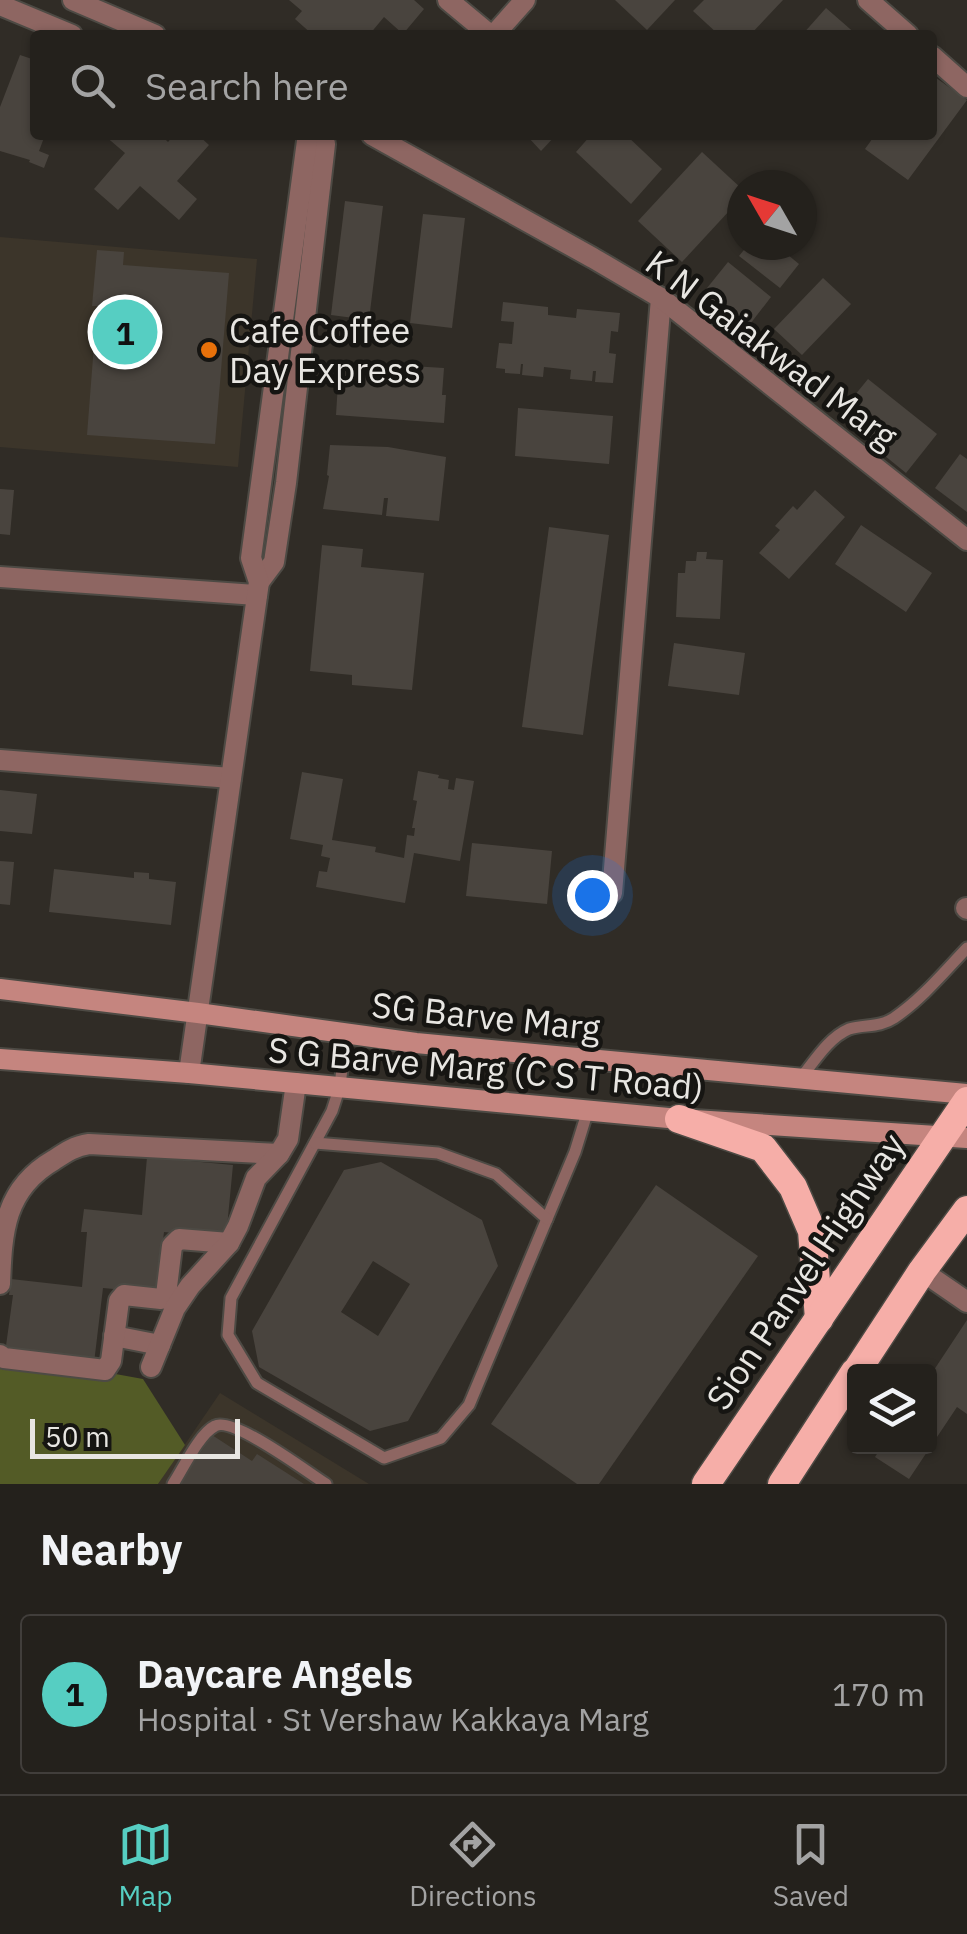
<!DOCTYPE html>
<html lang="en">
<head>
<meta charset="utf-8">
<style>
	:root { --surface:#24211c; --page:#302e29; --text:#f1f3f6; --muted:#a3a3a3; --line:#413e3b; --accent:#56cec2 }
	body { margin:0; font-family:"IBM Plex Sans",sans-serif; background:var(--page); color:var(--text) }
	.controls { position:absolute; right:30px; bottom:30px; display:grid; overflow:hidden; border-radius:10px; box-shadow:0 2px 8px #0004 }
	.controls button { width:90px; height:90px; display:grid; place-items:center; padding:0; border:0; border-bottom:2px solid var(--line); background:var(--surface); color:var(--text); font:50px sans-serif }
	.compass { position:absolute; left:727px; top:170px; width:90px; height:90px; border-radius:50%; background:var(--surface); box-shadow:0 2px 8px #0004; rotate:309deg }
	.scale { position:absolute; left:30px; bottom:25px; width:210px; box-sizing:border-box; padding-left:10px; border:5px solid #e8e6e2; border-top:0; font-size:28px; line-height:35px; white-space:nowrap; color:#e8e6e2; -webkit-text-stroke:8px #161512; paint-order:stroke }
	.you { position:absolute; left:592px; top:895px; width:35px; height:35px; margin:-25px; border:8px solid #fff; border-radius:50%; background:#1a73e8; box-shadow:0 0 0 15px #1a73e833 }
	.badge { display:grid; place-items:center; width:65px; height:65px; border-radius:50%; background:var(--accent); color:#111; font-size:32px; font-weight:700 }
	.pin { position:absolute; translate:-50% -50%; border:5px solid #fff; box-shadow:0 2px 10px #0006 }
	.list { margin:0; padding:0; list-style:none }
	h2 { display:flex; justify-content:space-between; align-items:center; height:130px; margin:0; padding:0 40px; font-size:42px }
	h2 small { font-size:32px; font-weight:400; color:var(--muted) }
	.list li { display:grid; grid-template-columns:65px 1fr auto; gap:30px; align-items:center; box-sizing:border-box; height:160px; margin:0 20px 20px; padding:0 20px; border:2px solid var(--line); border-radius:10px }
	.list b { display:block; font-size:38px; white-space:nowrap }
	.list p { margin:0; font-size:32px; white-space:nowrap; color:var(--muted) }
	.list em { font-size:32px; font-style:normal; color:var(--muted) }
	.icon { flex:none; width:55px; height:55px; fill:none; stroke:currentColor; stroke-width:2; stroke-linecap:round; stroke-linejoin:round }
	.map { position:relative; flex:none; width:967px; height:1484px; overflow:hidden }
	.search { position:absolute; background:var(--surface); box-shadow:0 2px 8px #0004; left:30px; right:30px; top:30px; height:110px; display:flex; align-items:center; gap:25px; box-sizing:border-box; padding:0 35px; border-radius:10px; color:var(--muted); font-size:38px }
	.sheet { height:310px; background:var(--surface) }
	nav { display:flex; justify-content:space-around; align-items:center; box-sizing:border-box; height:140px; border-top:2px solid var(--line); background:var(--surface); font-size:28px; color:var(--muted) }
	nav a { display:grid; justify-items:center; gap:5px }
	nav .on { color:var(--accent) }
	.map>svg:first-child { display:block }
</style>
</head>
<body>
<div class="map">
<svg width="967" height="1484" viewBox="0 0 967 1484">
	<rect width="100%" height="100%" fill="#302c26"/>
	<g fill="#3c352a">
		<polygon points="0,237 257,259 238,467 0,447"/>
		<polygon points="220,1393 369,1484 158,1484"/>
	</g>
	<polygon fill="#535b26" points="0,1353 143,1379 185,1445 158,1484 0,1484"/>
	<g fill="#49443e" fill-rule="evenodd">
		<polygon points="289,0 414,0 424,9 403,34 384,17 369,35 350,35 345,31 341,35 313,35 295,19 302,11"/>
		<polygon points="615,0 675,0 647,30"/>
		<polygon points="704,0 783,0 750,35 719,35 693,11"/>
		<polygon points="826,8 857,35 802,35"/>
		<polygon points="20,55 35,60 35,135 45,135 39,151 49,155 44,168 29,162 30,160 0,151 0,107"/>
		<polygon points="932,75 967,100 908,180 865,149 875,135 932,135"/>
		<polygon points="104,135 161,135 168,142 174,135 198,135 209,145 177,181 197,199 179,220 140,186 118,210 94,189 125,153"/>
		<polygon points="521,135 556,135 541,151 528,137 526,139"/>
		<polygon points="591,135 626,135 662,169 631,204 576,152"/>
		<polygon points="702,152 742,189 742,197 682,262 638,221"/>
		<polygon points="345,201 383,206 369,320 331,315"/>
		<polygon points="423,214 465,218 452,328 410,323"/>
		<polygon points="748,245 776,245 799,264 780,288 739,256"/>
		<polygon points="97,250 124,252 123,265 229,273 215,444 87,435 97,306 92,306"/>
		<polygon points="728,262 771,297 747,328 703,293"/>
		<polygon points="823,278 851,304 802,355 774,329"/>
		<polygon points="503,302 548,307 548,315 576,318 577,309 620,313 618,332 611,331 609,353 616,354 613,383 595,382 596,371 593,371 592,381 570,379 571,370 544,367 543,377 522,375 523,364 521,364 520,374 505,373 505,369 496,368 499,343 512,344 514,322 501,321"/>
		<polygon points="346,362 444,368 442,395 446,395 444,423 336,415 338,383 345,384"/>
		<polygon points="868,379 937,434 906,473 837,417"/>
		<polygon points="518,408 613,416 609,464 515,456"/>
		<polygon points="330,445 388,447 446,457 439,521 386,516 388,498 384,498 382,515 323,509 329,476 327,475"/>
		<polygon points="960,454 967,459 967,512 935,488"/>
		<polygon points="0,489 14,490 10,535 0,534"/>
		<polygon points="815,490 845,517 789,579 759,553 780,530 775,526 793,506 797,510"/>
		<polygon points="861,525 932,573 906,612 835,564"/>
		<polygon points="549,527 609,535 583,735 522,727"/>
		<polygon points="322,545 363,549 361,567 424,573 412,690 352,685 352,675 310,671"/>
		<polygon points="697,552 707,552 706,559 723,560 720,619 676,617 678,573 685,573 686,561 696,561"/>
		<polygon points="674,643 745,653 739,695 668,686"/>
		<polygon points="418,771 439,775 438,778 449,780 448,789 454,790 456,778 474,781 460,861 414,853 405,903 316,887 319,871 327,872 330,858 321,856 323,845 290,839 302,772 343,779 332,840 376,847 375,852 404,858 407,835 414,836 415,828 412,828 417,801 413,800"/>
		<polygon points="0,790 37,794 32,834 0,831"/>
		<polygon points="472,843 552,851 547,904 466,896"/>
		<polygon points="0,861 14,862 10,905 0,904"/>
		<polygon points="54,869 134,878 134,872 149,873 149,879 176,882 171,925 49,912"/>
		<polygon points="147,1157 233,1165 226,1238 164,1232 157,1293 103,1288 94,1363 5,1353 13,1295 9,1295 11,1279 82,1287 87,1232 81,1232 84,1209 142,1215"/>
		<path d="M 381,1162 L 482,1220 L 498,1266 L 408,1421 L 370,1431 L 259,1367 L 252,1331 L 344,1170 ZM 373,1261 L 410,1284 L 378,1336 L 341,1312 Z"/>
		<polygon points="656,1185 758,1256 599,1484 577,1484 491,1424"/>
		<polygon points="967,1320 967,1414 957,1407 909,1479 875,1457 882,1446 930,1446 930,1376"/>
		<polygon points="212,1435 252,1461 257,1454 304,1484 180,1484"/>
	</g>
	<g fill="none" stroke-linecap="round" stroke-linejoin="round">
		<defs>
			<g id="service">
				<polyline points="346,1033 340,1086 332,1111 231,1298 228,1335 257,1383 384,1458 441,1438 469,1405 575,1152 588,1110"/>
				<path d="M 800,1079 C 814,1062 828,1038 849,1029 C 865,1024 879,1028 894,1018 C 922,999 944,972 967,948"/>
				<polyline points="315,1143 438,1153 496,1174 547,1219"/>
				<path d="M 173,1484 C 183,1469 199,1434 215,1426 C 233,1416 307,1472 326,1484"/>
			</g>
			<g id="minor">
				<polyline points="448,0 490,35"/>
				<polyline points="868,0 908,35"/>
				<polyline points="494,35 525,0"/>
				<polyline points="932,56 967,87"/>
				<polyline points="0,577 257,595"/>
				<polyline points="0,760 231,778"/>
				<polyline points="612,893 661,298"/>
				<polyline points="966,908 967,909"/>
				<polyline points="922,1271 967,1302"/>
				<path d="M 0,1284 C 2,1232 4,1189 54,1160 C 66,1152 75,1146 89,1144 L 279,1154"/>
				<polyline points="114,1336 160,1345"/>
				<polyline points="0,1355 4,1358 105,1370 111,1361 119,1301 124,1295 161,1299 166,1295 172,1246 179,1239 229,1243"/>
				<polyline points="151,1367 175,1308 190,1286 229,1243 238,1226 256,1178 279,1154 288,1139 296,1083"/>
			</g>
			<g id="tertiary">
				<polyline points="73,0 155,35"/>
				<polyline points="0,5 72,35"/>
				<polyline points="372,135 593,258 661,298 967,540"/>
				<polyline points="259,582 274,562 286,483 325,144"/>
				<polyline points="189,1073 259,582 251,558 307,141"/>
			</g>
			<g id="secondary">
				<polyline points="0,989 198,1013 416,1043 967,1094"/>
				<polyline points="0,1059 189,1073 679,1119 967,1138"/>
			</g>
			<g id="trunk">
				<polyline points="679,1119 763,1148 793,1187 812,1231 819,1319"/>
				<polyline points="856,1372 922,1271 967,1210"/>
				<polyline points="706,1484 967,1101"/>
				<polyline points="782,1484 854,1373"/>
			</g>
		</defs>
		<use href="#service" stroke="#4d4a44" stroke-width="15"/>
		<use href="#minor" stroke="#4d4a44" stroke-width="24"/>
		<use href="#tertiary" stroke="#4d4a44" stroke-width="24"/>
		<use href="#secondary" stroke="#4d4a44" stroke-width="24"/>
		<use href="#trunk" stroke="#4d4a44" stroke-width="31"/>
		<use href="#service" stroke="#8e6662" stroke-width="11"/>
		<use href="#minor" stroke="#8e6662" stroke-width="20"/>
		<use href="#tertiary" stroke="#8e6662" stroke-width="20"/>
		<use href="#secondary" stroke="#c5857f" stroke-width="20"/>
		<use href="#trunk" stroke="#f6aea8" stroke-width="28"/>
	</g>
	<circle fill="#e8710a" stroke="#161512" stroke-width="4" cx="209" cy="350" r="10"/>
	<g text-anchor="middle" dominant-baseline="central" stroke-width="9" stroke-linejoin="round" paint-order="stroke">
		<g font-size="35" fill="#e8e6e2" stroke="#161512" text-anchor="start">
			<text x="229" y="330">Cafe Coffee<tspan x="229" dy="40">Day Express</tspan></text>
		</g>
		<g font-size="35" fill="#e8e6e2" stroke="#161512">
			<text transform="translate(772 349) rotate(37)">K N Gaiakwad Marg</text>
			<text transform="translate(486 1016) rotate(6)">SG Barve Marg</text>
			<text transform="translate(486 1068) rotate(5)">S G Barve Marg (C S T Road)</text>
			<text transform="translate(805 1271) rotate(-56)">Sion Panvel Highway</text>
		</g>
	</g>
</svg>
<div class="controls">
<button><svg class="icon" aria-label="layers" viewBox="0 0 24 24"><path d="M12 4l9 5-9 5-9-5zM3 14l9 5 9-5"/></svg></button>
</div>
<svg class="compass" viewBox="-18 -18 36 36"><path d="M0-13l5 13h-10z" fill="#e53935"/><path d="M0 13l5-13h-10z" fill="#a3a3a3"/></svg>
<div class="scale">50 m</div>
<div class="you"></div>
<div class="pin badge" style="left:125px;top:332px">1</div>
<div class="search"><svg class="icon" aria-label="search" viewBox="0 0 24 24"><circle cx="10" cy="10" r="6"/><path d="M15 15l6 6"/></svg>Search here</div>
</div>
<section class="sheet">
<h2>Nearby<small></small></h2>
<ul class="list">
<li><span class="badge">1</span><div><b>Daycare Angels</b><p>Hospital · St Vershaw Kakkaya Marg</p></div><em>170 m</em></li>
</ul>
</section>
<nav>
<a class="on"><svg class="icon" aria-label="map" viewBox="0 0 24 24"><path d="M3 6l6-2 6 2 6-2v14l-6 2-6-2-6 2zM9 4v14M15 6v14"/></svg>Map</a>
<a><svg class="icon" aria-label="directions" viewBox="0 0 24 24"><path d="M12 3l9 9-9 9-9-9zM9 14v-3h6M13 9l2 2-2 2"/></svg>Directions</a>
<a><svg class="icon" aria-label="saved" viewBox="0 0 24 24"><path d="M7 4h10v16l-5-4-5 4z"/></svg>Saved</a>
</nav>
</body>
</html>
